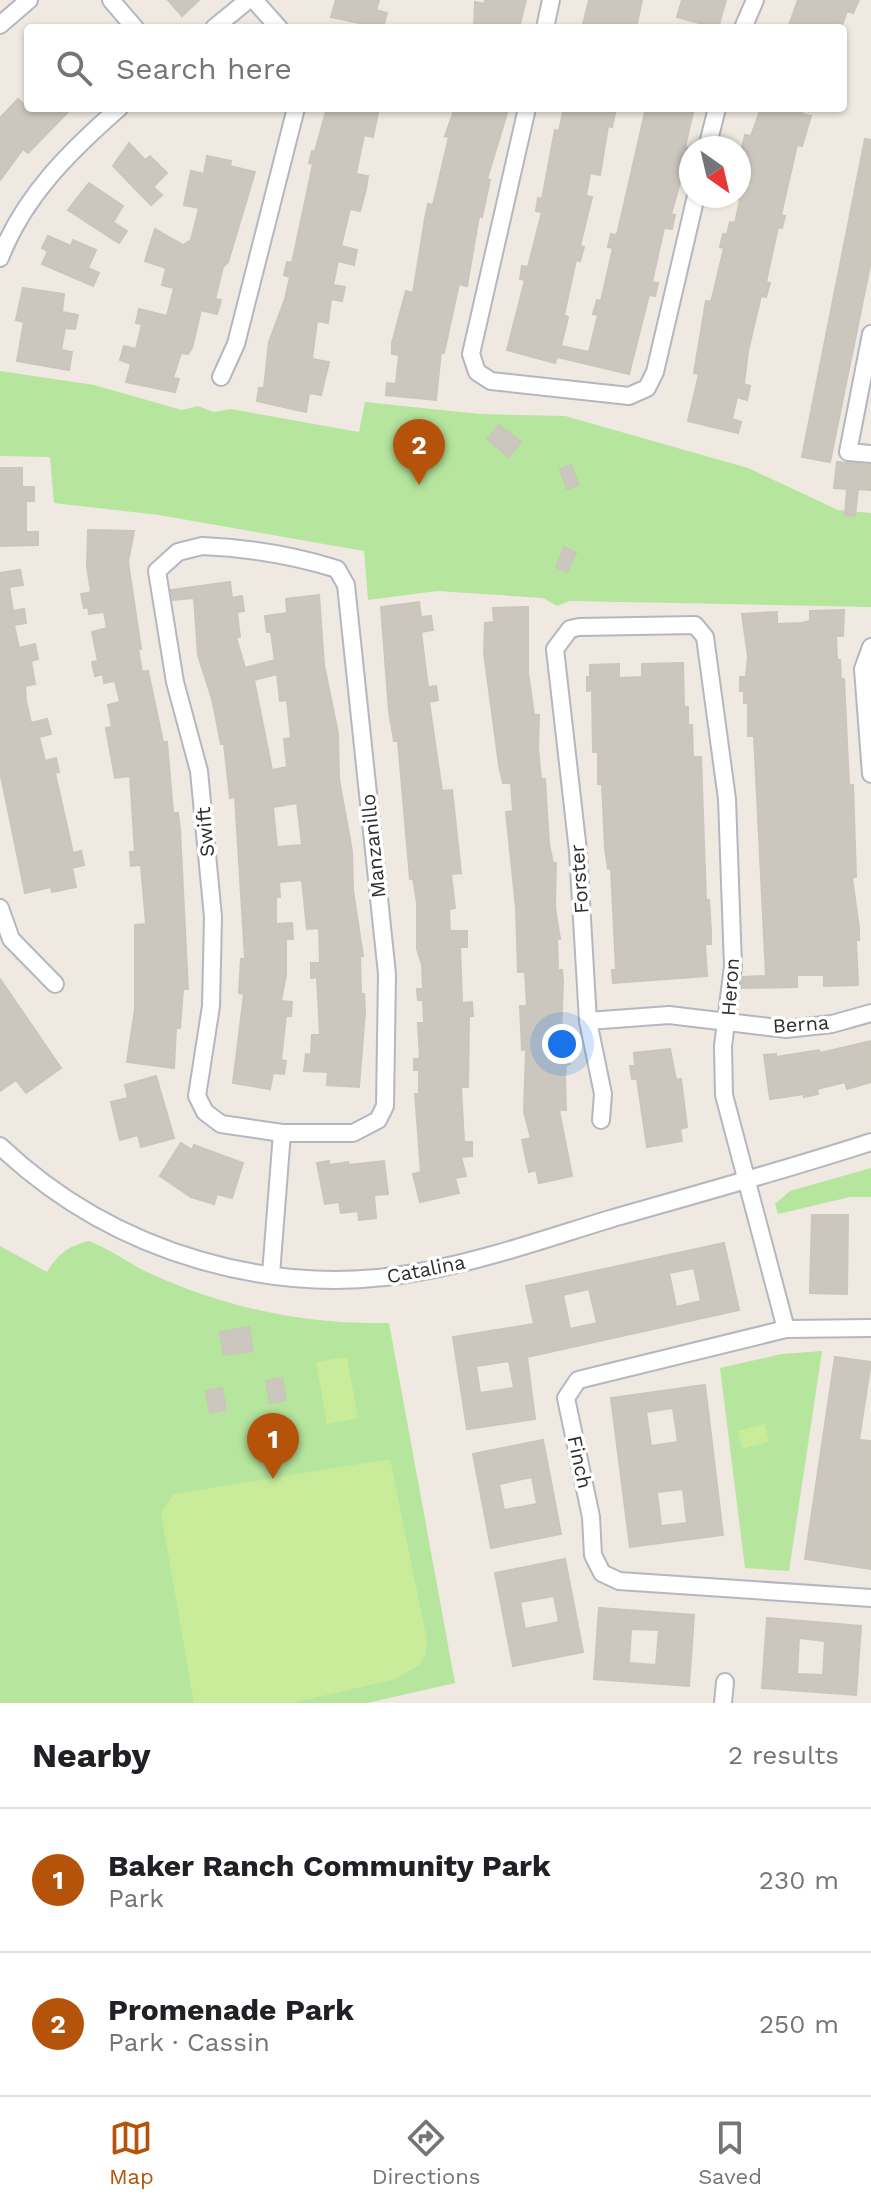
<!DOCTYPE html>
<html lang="en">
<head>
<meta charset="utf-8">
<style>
	:root { --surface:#fff; --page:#f2f2f2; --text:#202124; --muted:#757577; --line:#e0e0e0; --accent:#b45309 }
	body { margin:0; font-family:"Work Sans",sans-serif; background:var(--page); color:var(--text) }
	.compass { position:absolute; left:679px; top:136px; width:72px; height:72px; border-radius:50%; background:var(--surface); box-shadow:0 2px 6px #0004; rotate:146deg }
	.you { position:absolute; left:562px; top:1044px; width:28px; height:28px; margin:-20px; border:6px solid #fff; border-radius:50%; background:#1a73e8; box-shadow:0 0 0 12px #1a73e833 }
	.badge { display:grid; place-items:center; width:52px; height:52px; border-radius:50%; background:var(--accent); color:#fff; font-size:26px; font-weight:700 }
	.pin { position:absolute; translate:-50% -66px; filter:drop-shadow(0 2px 4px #0008) }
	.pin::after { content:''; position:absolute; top:42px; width:28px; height:24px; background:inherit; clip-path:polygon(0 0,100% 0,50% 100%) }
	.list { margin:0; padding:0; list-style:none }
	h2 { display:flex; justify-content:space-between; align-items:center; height:104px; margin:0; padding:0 32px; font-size:34px }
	h2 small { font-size:26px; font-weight:400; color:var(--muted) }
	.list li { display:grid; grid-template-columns:52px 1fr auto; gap:24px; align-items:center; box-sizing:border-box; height:144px; padding:0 32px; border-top:2px solid var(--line) }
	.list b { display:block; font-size:30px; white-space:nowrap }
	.list p { margin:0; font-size:26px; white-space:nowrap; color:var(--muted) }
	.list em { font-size:26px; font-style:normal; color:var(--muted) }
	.icon { flex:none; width:44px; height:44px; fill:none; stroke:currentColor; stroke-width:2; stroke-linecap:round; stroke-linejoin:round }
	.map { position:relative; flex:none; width:871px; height:1703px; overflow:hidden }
	.search { position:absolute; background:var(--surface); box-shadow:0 2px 6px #0004; left:24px; right:24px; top:24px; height:88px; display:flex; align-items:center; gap:20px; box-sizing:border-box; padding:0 28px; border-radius:8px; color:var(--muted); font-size:30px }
	.sheet { height:392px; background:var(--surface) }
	nav { display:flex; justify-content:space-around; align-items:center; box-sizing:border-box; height:112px; border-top:2px solid var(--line); background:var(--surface); font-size:22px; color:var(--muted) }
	nav a { display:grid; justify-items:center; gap:4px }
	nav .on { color:var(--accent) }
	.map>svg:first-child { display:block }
</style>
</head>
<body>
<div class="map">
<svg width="871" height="1703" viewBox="0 0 871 1703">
	<rect width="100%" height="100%" fill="#efe9e1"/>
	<g fill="#b6e59e">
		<polygon points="0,371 94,385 182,410 198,406 214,412 231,409 359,432 365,402 480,414 565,416 748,468 838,510 871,513 871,607 570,601 557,606 543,598 437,591 368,600 364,551 159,515 54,503 50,457 0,456"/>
		<polygon points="871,1168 871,1197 850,1197 778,1214 775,1204 790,1191"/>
		<path d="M 89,1241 C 110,1249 128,1263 149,1273 C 226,1308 305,1325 389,1323 L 455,1683 L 367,1703 L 0,1703 L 0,1246 L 47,1272 C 58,1254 68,1246 89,1241 Z"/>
		<polygon points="822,1351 789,1571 745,1568 720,1368 782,1354"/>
	</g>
	<g fill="#c9ec9a">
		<polygon points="347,1357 358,1418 327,1424 316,1362"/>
		<polygon points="765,1424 769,1442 742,1449 738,1431"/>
		<polygon points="390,1459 427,1640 425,1657 419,1665 396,1679 292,1703 194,1703 161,1513 174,1494"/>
	</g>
	<g fill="#cbc7bf" stroke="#cbc5ba" stroke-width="2" fill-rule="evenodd">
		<polygon points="168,0 199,0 182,16"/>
		<polygon points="336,0 379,0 376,10 387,13 383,28 331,17"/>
		<polygon points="485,0 526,0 519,28 474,28 475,2 485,4"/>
		<polygon points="589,0 642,0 636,28 582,28"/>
		<polygon points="682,0 726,0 718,28 677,17"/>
		<polygon points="798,0 859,0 853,13 847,11 841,28 788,28"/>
		<polygon points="18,99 27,108 72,108 28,153 23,149 0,180 0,118"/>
		<polygon points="327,108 379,108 373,137 364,135 356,174 368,176 366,189 360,211 350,209 341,246 357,250 354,265 338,261 333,285 345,287 342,301 331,299 328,323 317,321 312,359 329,362 321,395 309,393 306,412 257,401 259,388 264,388 269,342 285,299 290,277 284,275 287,262 292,263 313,164 309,163 312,151 315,151"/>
		<polygon points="455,108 501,108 500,112 507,113 487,179 490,180 482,217 479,216 467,286 459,284 444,353 441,352 436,400 386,395 387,383 396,384 399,355 392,354 392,343 406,291 413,293 425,219 428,204 433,205 449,137 445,136"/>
		<polygon points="564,108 607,108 606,111 615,113 612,127 608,126 600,175 590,173 586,196 592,197 580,246 584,247 580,261 576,260 564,315 568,317 561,346 589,352 598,315 593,314 597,300 601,301 613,248 608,247 611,234 617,235 646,108 694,108 685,147 690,148 671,214 675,215 672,229 664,228 652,282 658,283 655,296 649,295 629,374 557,357 555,363 507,350 525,280 520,279 522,266 528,267 542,212 536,211 538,198 542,199 555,130 559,131"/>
		<polygon points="761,108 803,108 802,114 811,116 802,146 797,145 781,215 785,216 782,228 778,227 766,282 770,283 766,297 761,296 748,351 744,384 750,386 747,400 737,397 732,419 741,422 738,433 688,421 699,374 694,373 706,301 711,302 714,290 724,248 720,247 723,234 727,235 730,222 735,223 740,200 737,199 739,162 745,135 751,136"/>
		<polygon points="865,139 871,140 871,261 830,462 802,457"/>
		<polygon points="129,143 145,160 150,156 167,173 153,187 162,195 151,205 113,166"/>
		<polygon points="207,156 231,161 230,166 255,172 228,262 223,267 215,299 221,300 217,314 201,310 192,348 188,354 181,353 173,378 179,379 175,392 126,382 131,364 120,360 124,346 136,349 142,324 136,323 139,309 167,316 174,288 162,285 166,268 145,261 155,229 183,245 191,240 199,208 184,205 191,171 204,174"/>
		<polygon points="89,183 123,206 113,222 127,231 119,243 68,210"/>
		<polygon points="48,236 71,246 73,240 96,250 88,268 99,273 93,286 42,264 48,251 42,248"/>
		<polygon points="23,288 64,294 62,312 78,315 75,329 65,328 61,350 72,352 69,370 17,361 24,322 16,320"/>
		<polygon points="499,425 521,442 509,457 487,439"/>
		<polygon points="837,462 871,465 871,490 858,489 855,516 845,515 847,489 834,488"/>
		<polygon points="571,465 579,485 567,489 560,469"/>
		<polygon points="0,468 22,468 22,487 34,487 34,501 26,501 26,532 38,532 38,545 0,546"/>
		<polygon points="88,530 134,531 128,562 141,649 138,649 142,672 148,671 163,742 167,742 173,813 178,813 180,830 188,989 183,989 180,1028 176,1028 174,1068 127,1062 135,1009 135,925 146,924 141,865 131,866 130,852 135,852 130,776 115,778 106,728 112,727 108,705 120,702 115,681 104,683 103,674 95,676 92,662 98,661 92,632 107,628 104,612 89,614 88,607 84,608 81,594 91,592 87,566"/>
		<polygon points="564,547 576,553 567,572 556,567"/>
		<polygon points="20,570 23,585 9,587 13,611 24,609 26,623 14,625 19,648 35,644 38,659 31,661 35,684 25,686 26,701 31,723 47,719 51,734 39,737 45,761 56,758 59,772 55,773 73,853 81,851 84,865 72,868 76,887 52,892 51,887 25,893 0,771 0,573"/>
		<path d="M 230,582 L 232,598 L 242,596 L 244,611 L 237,612 L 240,637 L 236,637 L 245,668 L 275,660 L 271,632 L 267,632 L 265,616 L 287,613 L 286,599 L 319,595 L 324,665 L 338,733 L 339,779 L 352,851 L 353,890 L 363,956 L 360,956 L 361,994 L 364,994 L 365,1012 L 359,1087 L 327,1085 L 328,1072 L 304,1071 L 306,1054 L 311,1055 L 312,1035 L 320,1035 L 317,977 L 311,978 L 311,963 L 320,963 L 319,928 L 307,929 L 302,880 L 279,882 L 280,897 L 276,897 L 276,924 L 292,923 L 293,939 L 286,939 L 286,975 L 281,1001 L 292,1002 L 291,1016 L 286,1016 L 281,1060 L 286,1061 L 284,1074 L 273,1073 L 270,1089 L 233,1083 L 244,994 L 239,993 L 241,959 L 245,959 L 235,797 L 230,798 L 224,744 L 221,744 L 212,699 L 198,655 L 194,598 L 173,600 L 171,590 ZM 277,674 L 280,701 L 287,700 L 291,738 L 284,739 L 287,767 L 272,770 L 254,680 ZM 297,803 L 302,845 L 277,847 L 273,807 Z"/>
		<polygon points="419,602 421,617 431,616 433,630 421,632 428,687 436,686 438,700 429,702 442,791 452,790 461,873 451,874 455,908 449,909 450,931 467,931 467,947 460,947 462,1003 472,1002 473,1016 469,1016 468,1087 461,1087 464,1142 472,1142 472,1156 461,1157 466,1176 455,1178 459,1193 420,1202 413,1174 421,1172 415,1094 419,1094 419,1070 414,1070 414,1059 420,1059 418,1023 424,1023 423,1000 418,1000 417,989 423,989 422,965 417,949 417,903 413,878 410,879 398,741 394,741 389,711 381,607"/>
		<polygon points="528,607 528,672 534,715 539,715 538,748 541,779 545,779 549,844 553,863 556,863 555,907 560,939 557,939 558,970 562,970 563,981 561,1034 564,1034 570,1064 566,1065 565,1078 566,1110 559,1110 572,1176 539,1183 536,1170 529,1172 522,1140 531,1138 524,1112 526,1049 522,1050 520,1006 527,1006 525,972 518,972 516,908 506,812 513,811 511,783 503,783 499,765 484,653 485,623 494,622 493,608"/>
		<polygon points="844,610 843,636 836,636 837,660 840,660 841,679 844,679 849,785 853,785 856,877 852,877 859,928 859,940 856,940 858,985 824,986 824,975 797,975 797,987 741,988 743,977 766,976 754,736 748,736 748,703 744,703 744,691 740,691 740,677 746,677 748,657 742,614 777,612 777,624 801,623 810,621 810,611"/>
		<polygon points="683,663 684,707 688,707 688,725 692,725 693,757 701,757 706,900 709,900 711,932 711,944 705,944 707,976 613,983 612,970 616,970 611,868 608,869 605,848 602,784 598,784 598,752 593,752 592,690 587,691 587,677 590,677 590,665 619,664 619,678 642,677 642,664"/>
		<polygon points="0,979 61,1068 26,1093 16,1080 0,1091"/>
		<polygon points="871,1041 871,1082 847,1089 845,1082 817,1089 818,1094 804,1097 804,1094 770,1099 764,1055 776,1054 776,1057 819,1050 820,1053"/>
		<polygon points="670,1049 676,1080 681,1079 687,1127 680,1129 682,1141 647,1147 637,1079 632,1079 630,1066 635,1066 634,1053"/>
		<polygon points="156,1076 174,1138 141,1147 138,1135 120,1140 111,1102 128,1098 125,1085"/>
		<polygon points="181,1143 192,1150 194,1145 243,1163 232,1198 217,1194 214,1204 191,1197 160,1176"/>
		<polygon points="329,1161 329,1165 348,1162 349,1165 384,1161 388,1194 374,1195 376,1218 359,1220 358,1211 341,1213 339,1202 325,1204 317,1163"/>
		<polygon points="812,1215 848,1215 847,1294 810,1293"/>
		<path d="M 724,1243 L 739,1310 L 527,1357 L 535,1419 L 467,1429 L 453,1337 L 534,1324 L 526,1286 ZM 694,1268 L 701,1301 L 676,1307 L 669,1273 ZM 589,1289 L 597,1323 L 570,1329 L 563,1295 ZM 509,1361 L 514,1388 L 480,1393 L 476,1366 Z"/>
		<polygon points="249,1327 253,1351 224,1355 220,1332"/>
		<polygon points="835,1357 871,1362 859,1440 871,1441 871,1569 805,1559"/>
		<polygon points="282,1378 286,1400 270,1403 266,1381"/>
		<path d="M 705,1385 L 723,1535 L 630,1547 L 611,1398 ZM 673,1408 L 678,1442 L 651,1446 L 646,1412 ZM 683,1489 L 687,1523 L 661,1526 L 657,1492 Z"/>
		<polygon points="222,1388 226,1410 210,1413 206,1391"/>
		<path d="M 543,1440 L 561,1534 L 491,1548 L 473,1454 ZM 532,1477 L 537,1504 L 504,1510 L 499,1484 Z"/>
		<path d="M 565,1559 L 583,1652 L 513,1666 L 495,1573 ZM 554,1596 L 559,1622 L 525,1629 L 520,1602 Z"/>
		<path d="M 599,1608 L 694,1615 L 689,1686 L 594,1679 ZM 631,1629 L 659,1630 L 656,1665 L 629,1663 Z"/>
		<path d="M 767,1618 L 861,1626 L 856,1695 L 762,1688 ZM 799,1638 L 825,1641 L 823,1675 L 797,1674 Z"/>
	</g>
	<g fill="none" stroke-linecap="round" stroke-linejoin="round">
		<defs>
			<g id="minor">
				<polyline points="111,0 135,28"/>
				<polyline points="254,0 279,28"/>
				<polyline points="0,25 29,0"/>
				<polyline points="214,28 248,0"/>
				<polyline points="545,28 551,0"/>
				<polyline points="743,28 755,0"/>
				<polyline points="527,108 471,354 477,372 491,381 629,396 647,388 655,372 696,196"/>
				<polyline points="707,148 717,108"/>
				<path d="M 0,258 C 24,196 70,151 119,108"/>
				<polyline points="871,334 848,452 871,454"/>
				<polyline points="221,377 236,344 296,108"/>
				<path d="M 202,546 C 249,548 293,555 337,569 L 346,585 L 387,974 L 385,1106 L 378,1120 L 353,1133 L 282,1133 L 221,1124 L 205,1112 L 197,1096 L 211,1006 L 213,917 L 199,771 L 175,682 L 157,571 L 178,552 Z"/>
				<polyline points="871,647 863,669 871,774"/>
				<polyline points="0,908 11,939 55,984"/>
				<polyline points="588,1021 669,1015 786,1029 832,1024 871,1013"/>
				<polyline points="601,1120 603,1094 588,1021 578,851 555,649 570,629 579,627 695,625 705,637 727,799 733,966 723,1046 724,1095 786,1329"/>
				<path d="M 0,1146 C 113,1253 276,1302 430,1270 C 491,1258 551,1237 610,1219 C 697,1194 785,1170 871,1142"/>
				<polyline points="271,1274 282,1133"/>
				<polyline points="871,1328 786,1329 578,1380 566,1398 591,1517 593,1555 602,1573 619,1581 871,1598"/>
				<polyline points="723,1703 725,1682"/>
			</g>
		</defs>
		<use href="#minor" stroke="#b4b7c1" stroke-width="20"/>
		<use href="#minor" stroke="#fff" stroke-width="16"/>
	</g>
	<g text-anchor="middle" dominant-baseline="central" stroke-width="7" stroke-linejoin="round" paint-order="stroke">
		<g font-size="20" fill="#2e2e2e" stroke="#fff">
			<text transform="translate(205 832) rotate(-95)">Swift</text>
			<text transform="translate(373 846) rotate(-96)">Manzanillo</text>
			<text transform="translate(579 879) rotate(-94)">Forster</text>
			<text transform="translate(730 987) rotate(-86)">Heron</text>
			<text transform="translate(801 1024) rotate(-4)">Berna</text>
			<text transform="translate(426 1269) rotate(-11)">Catalina</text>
			<text transform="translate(580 1462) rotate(78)">Finch</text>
		</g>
	</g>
</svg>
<svg class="compass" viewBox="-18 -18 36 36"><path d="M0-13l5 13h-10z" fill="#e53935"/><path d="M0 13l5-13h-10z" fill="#757577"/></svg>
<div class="you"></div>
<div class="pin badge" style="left:273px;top:1479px">1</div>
<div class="pin badge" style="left:419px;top:485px">2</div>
<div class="search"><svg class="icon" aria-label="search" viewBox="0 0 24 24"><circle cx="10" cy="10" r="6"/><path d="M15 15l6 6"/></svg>Search here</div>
</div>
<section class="sheet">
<h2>Nearby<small>2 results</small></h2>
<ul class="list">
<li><span class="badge">1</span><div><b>Baker Ranch Community Park</b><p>Park</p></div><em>230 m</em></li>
<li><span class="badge">2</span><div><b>Promenade Park</b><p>Park · Cassin</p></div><em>250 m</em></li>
</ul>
</section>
<nav>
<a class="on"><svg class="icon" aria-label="map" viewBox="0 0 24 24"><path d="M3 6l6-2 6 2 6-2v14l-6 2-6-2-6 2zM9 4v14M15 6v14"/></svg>Map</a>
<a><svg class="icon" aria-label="directions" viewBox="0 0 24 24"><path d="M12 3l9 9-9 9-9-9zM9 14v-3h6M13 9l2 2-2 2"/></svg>Directions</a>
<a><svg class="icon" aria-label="saved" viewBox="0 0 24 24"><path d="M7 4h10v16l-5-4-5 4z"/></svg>Saved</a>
</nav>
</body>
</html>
